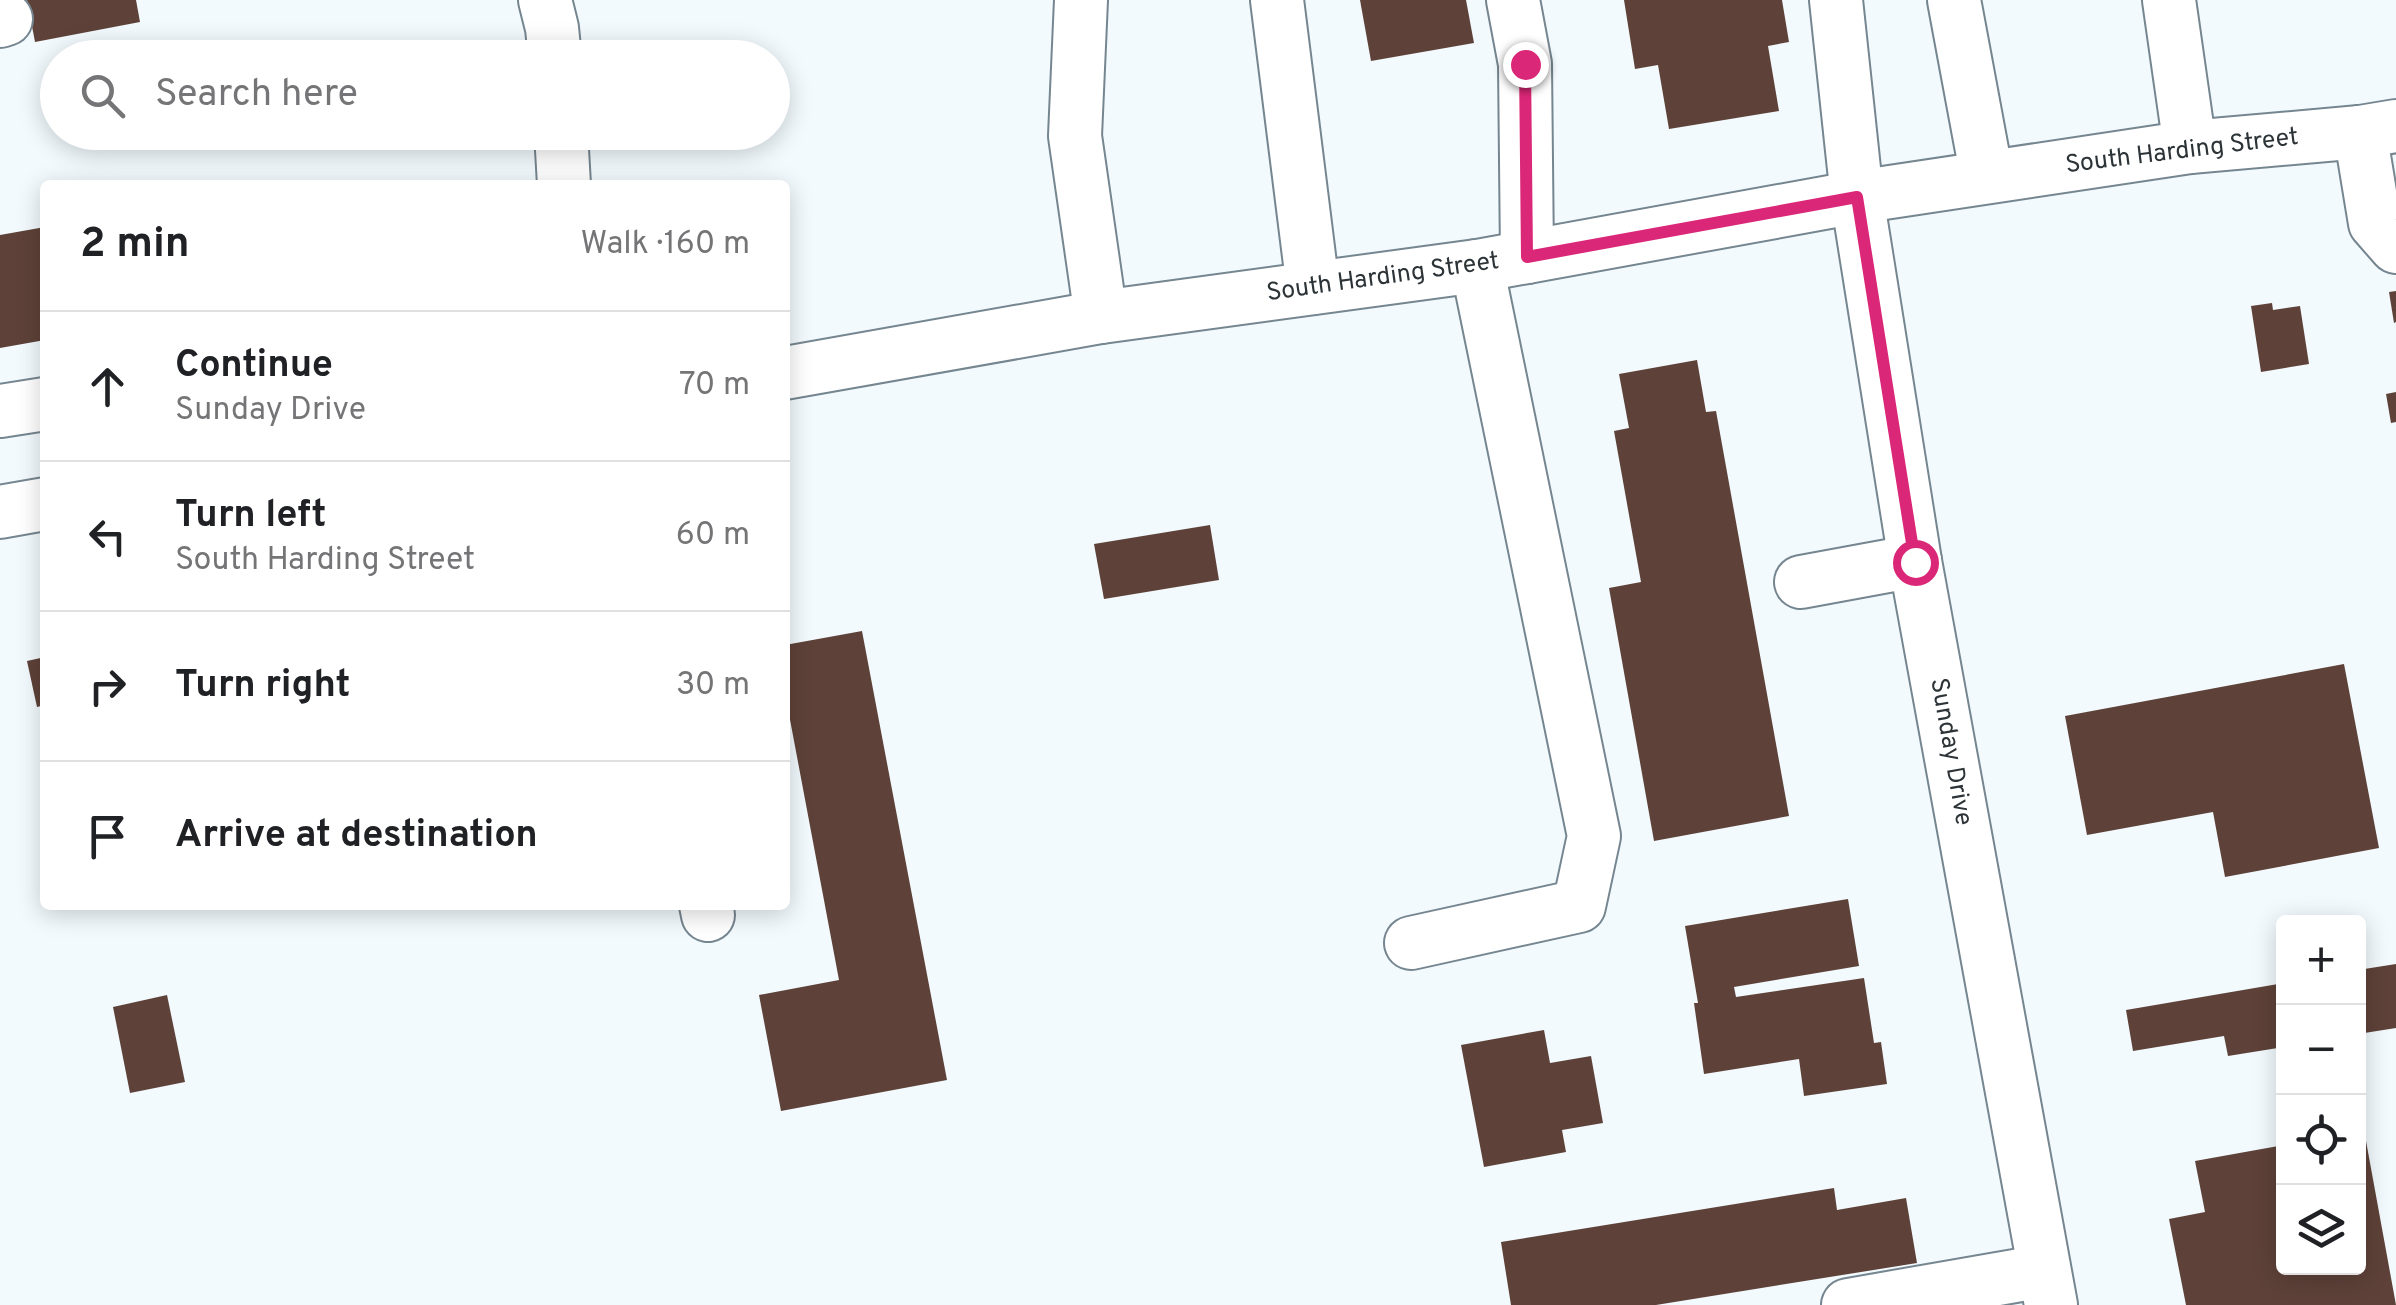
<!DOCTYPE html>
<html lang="en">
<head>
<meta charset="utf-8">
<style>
	:root { --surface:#fff; --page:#f2f2f2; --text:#202124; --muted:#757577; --line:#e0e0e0 }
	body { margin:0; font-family:Overpass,sans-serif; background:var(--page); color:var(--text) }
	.controls { position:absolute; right:30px; bottom:30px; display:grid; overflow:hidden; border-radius:10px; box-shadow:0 5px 25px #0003 }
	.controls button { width:90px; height:90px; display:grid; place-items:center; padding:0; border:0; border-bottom:2px solid var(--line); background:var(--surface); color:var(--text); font:50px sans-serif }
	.stop { position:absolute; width:30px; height:30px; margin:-22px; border:8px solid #db2777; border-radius:50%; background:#fff }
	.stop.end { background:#db2777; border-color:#fff; box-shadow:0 2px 10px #0008 }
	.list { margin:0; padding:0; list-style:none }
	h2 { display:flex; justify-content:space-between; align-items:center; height:130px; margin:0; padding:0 40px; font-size:42px }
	h2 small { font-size:32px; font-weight:400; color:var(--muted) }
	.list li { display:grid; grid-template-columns:65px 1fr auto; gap:30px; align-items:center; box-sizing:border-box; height:150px; padding:0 40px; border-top:2px solid var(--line) }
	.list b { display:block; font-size:38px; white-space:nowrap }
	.list p { margin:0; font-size:32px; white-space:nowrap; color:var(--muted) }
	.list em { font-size:32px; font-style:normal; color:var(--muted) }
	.icon { flex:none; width:55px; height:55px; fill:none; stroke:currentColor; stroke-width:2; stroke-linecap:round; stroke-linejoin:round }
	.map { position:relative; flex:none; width:2396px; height:1305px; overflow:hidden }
	.search { position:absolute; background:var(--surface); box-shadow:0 5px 25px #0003; left:40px; top:40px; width:750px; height:110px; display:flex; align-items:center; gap:25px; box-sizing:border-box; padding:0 35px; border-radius:55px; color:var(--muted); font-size:38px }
	.panel { position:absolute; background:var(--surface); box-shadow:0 5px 25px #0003; left:40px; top:180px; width:750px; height:730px; border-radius:10px }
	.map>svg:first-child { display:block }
</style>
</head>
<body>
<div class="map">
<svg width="2396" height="1305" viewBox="0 0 2396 1305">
	<rect width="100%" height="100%" fill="#f2fafe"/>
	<g fill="#5e4239">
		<polygon points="27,0 136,0 140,22 35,42"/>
		<polygon points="1360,0 1466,0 1474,43 1371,61"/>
		<polygon points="1624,0 1782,0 1789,42 1768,46 1779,111 1669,129 1658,65 1635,69"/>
		<polygon points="45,227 45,340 0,348 0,235"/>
		<polygon points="2396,291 2396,322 2394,323 2389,292"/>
		<polygon points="2272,303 2273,310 2300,306 2309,364 2261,372 2251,306"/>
		<polygon points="1697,360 1706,412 1716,411 1789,816 1654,841 1609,588 1641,582 1614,431 1629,428 1619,374"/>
		<polygon points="2396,392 2396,422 2391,423 2386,394"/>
		<polygon points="1210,525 1219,580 1104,599 1094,544"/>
		<polygon points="862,631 947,1080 781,1111 759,995 839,980 785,693 785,645"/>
		<polygon points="45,657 45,705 37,707 27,661"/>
		<polygon points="2344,664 2379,848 2225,877 2213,812 2087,835 2065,716"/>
		<polygon points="1848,899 1859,966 1734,987 1736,997 1864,978 1874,1043 1881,1042 1887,1084 1804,1096 1799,1059 1704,1074 1694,1003 1698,1003 1685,926"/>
		<polygon points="2396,964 2396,1028 2358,1034 2358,970"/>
		<polygon points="2284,983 2284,1047 2228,1056 2224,1036 2133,1051 2126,1010"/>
		<polygon points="167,995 185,1082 130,1093 113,1007"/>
		<polygon points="1544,1030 1550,1063 1591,1056 1603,1123 1562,1130 1566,1152 1484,1167 1461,1045"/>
		<polygon points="2364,1130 2396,1305 2186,1305 2169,1219 2205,1212 2195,1161 2284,1145 2284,1268 2358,1268 2358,1131"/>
		<polygon points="1834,1188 1837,1210 1906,1198 1917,1263 1656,1305 1511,1305 1501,1242"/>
	</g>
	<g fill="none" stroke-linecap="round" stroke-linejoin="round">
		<defs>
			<g id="minor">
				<polyline points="545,0 552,28 555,58"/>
				<polyline points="1081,0 1075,136 1101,317"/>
				<polyline points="1277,0 1313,288"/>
				<polyline points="1513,0 1525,64 1527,257"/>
				<polyline points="1836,0 1857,197 1915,561 2051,1305"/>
				<polyline points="1954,0 1987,177"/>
				<polyline points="2169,0 2190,147"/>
				<polyline points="0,21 6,19"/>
				<polyline points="561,132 564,185"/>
				<polyline points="2360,132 2375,223 2396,247"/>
				<polyline points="785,373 1101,317 1477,266 1857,197 2190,147 2360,132 2396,126"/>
				<polyline points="0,411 45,404"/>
				<polyline points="0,512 45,504"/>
				<polyline points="1801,582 1915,561"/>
				<polyline points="706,905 708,915"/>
				<polyline points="1411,943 1579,906 1594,836 1477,266"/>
				<polyline points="1848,1305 2044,1271"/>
			</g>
		</defs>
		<use href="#minor" stroke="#768690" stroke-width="56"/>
		<use href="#minor" stroke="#fff" stroke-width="52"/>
	</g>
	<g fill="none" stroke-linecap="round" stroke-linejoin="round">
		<polyline stroke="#db2777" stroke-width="12" points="1525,64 1527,257 1857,197 1915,562"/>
	</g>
	<g text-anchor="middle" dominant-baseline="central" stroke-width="10" stroke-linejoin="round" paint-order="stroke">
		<g font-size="25" fill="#2d3438" stroke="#fff">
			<text transform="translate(2182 152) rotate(-7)">South Harding Street</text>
			<text transform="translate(1383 278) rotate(-8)">South Harding Street</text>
			<text transform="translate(1950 752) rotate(80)">Sunday Drive</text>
		</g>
	</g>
</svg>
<div class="controls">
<button>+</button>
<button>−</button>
<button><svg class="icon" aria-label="locate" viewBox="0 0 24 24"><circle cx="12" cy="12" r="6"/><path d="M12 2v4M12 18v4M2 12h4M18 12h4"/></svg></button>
<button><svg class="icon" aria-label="layers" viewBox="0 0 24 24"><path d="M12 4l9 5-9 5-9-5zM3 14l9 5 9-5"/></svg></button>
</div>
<div class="stop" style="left:1915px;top:562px"></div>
<div class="stop end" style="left:1525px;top:64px"></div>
<div class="search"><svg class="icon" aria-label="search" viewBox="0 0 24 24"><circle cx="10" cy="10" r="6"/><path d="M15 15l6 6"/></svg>Search here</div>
<section class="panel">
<h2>2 min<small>Walk · 160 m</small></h2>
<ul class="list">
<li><svg class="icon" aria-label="ahead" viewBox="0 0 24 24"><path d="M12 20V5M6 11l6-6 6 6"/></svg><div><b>Continue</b><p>Sunday Drive</p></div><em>70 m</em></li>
<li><svg class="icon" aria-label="left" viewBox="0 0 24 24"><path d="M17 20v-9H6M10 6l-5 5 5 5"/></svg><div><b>Turn left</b><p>South Harding Street</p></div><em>60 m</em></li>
<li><svg class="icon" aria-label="right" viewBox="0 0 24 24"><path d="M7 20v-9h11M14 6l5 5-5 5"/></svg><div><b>Turn right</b></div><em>30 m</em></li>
<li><svg class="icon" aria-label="arrive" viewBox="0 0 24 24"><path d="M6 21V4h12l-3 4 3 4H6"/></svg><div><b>Arrive at destination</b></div></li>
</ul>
</section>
</div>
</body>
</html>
